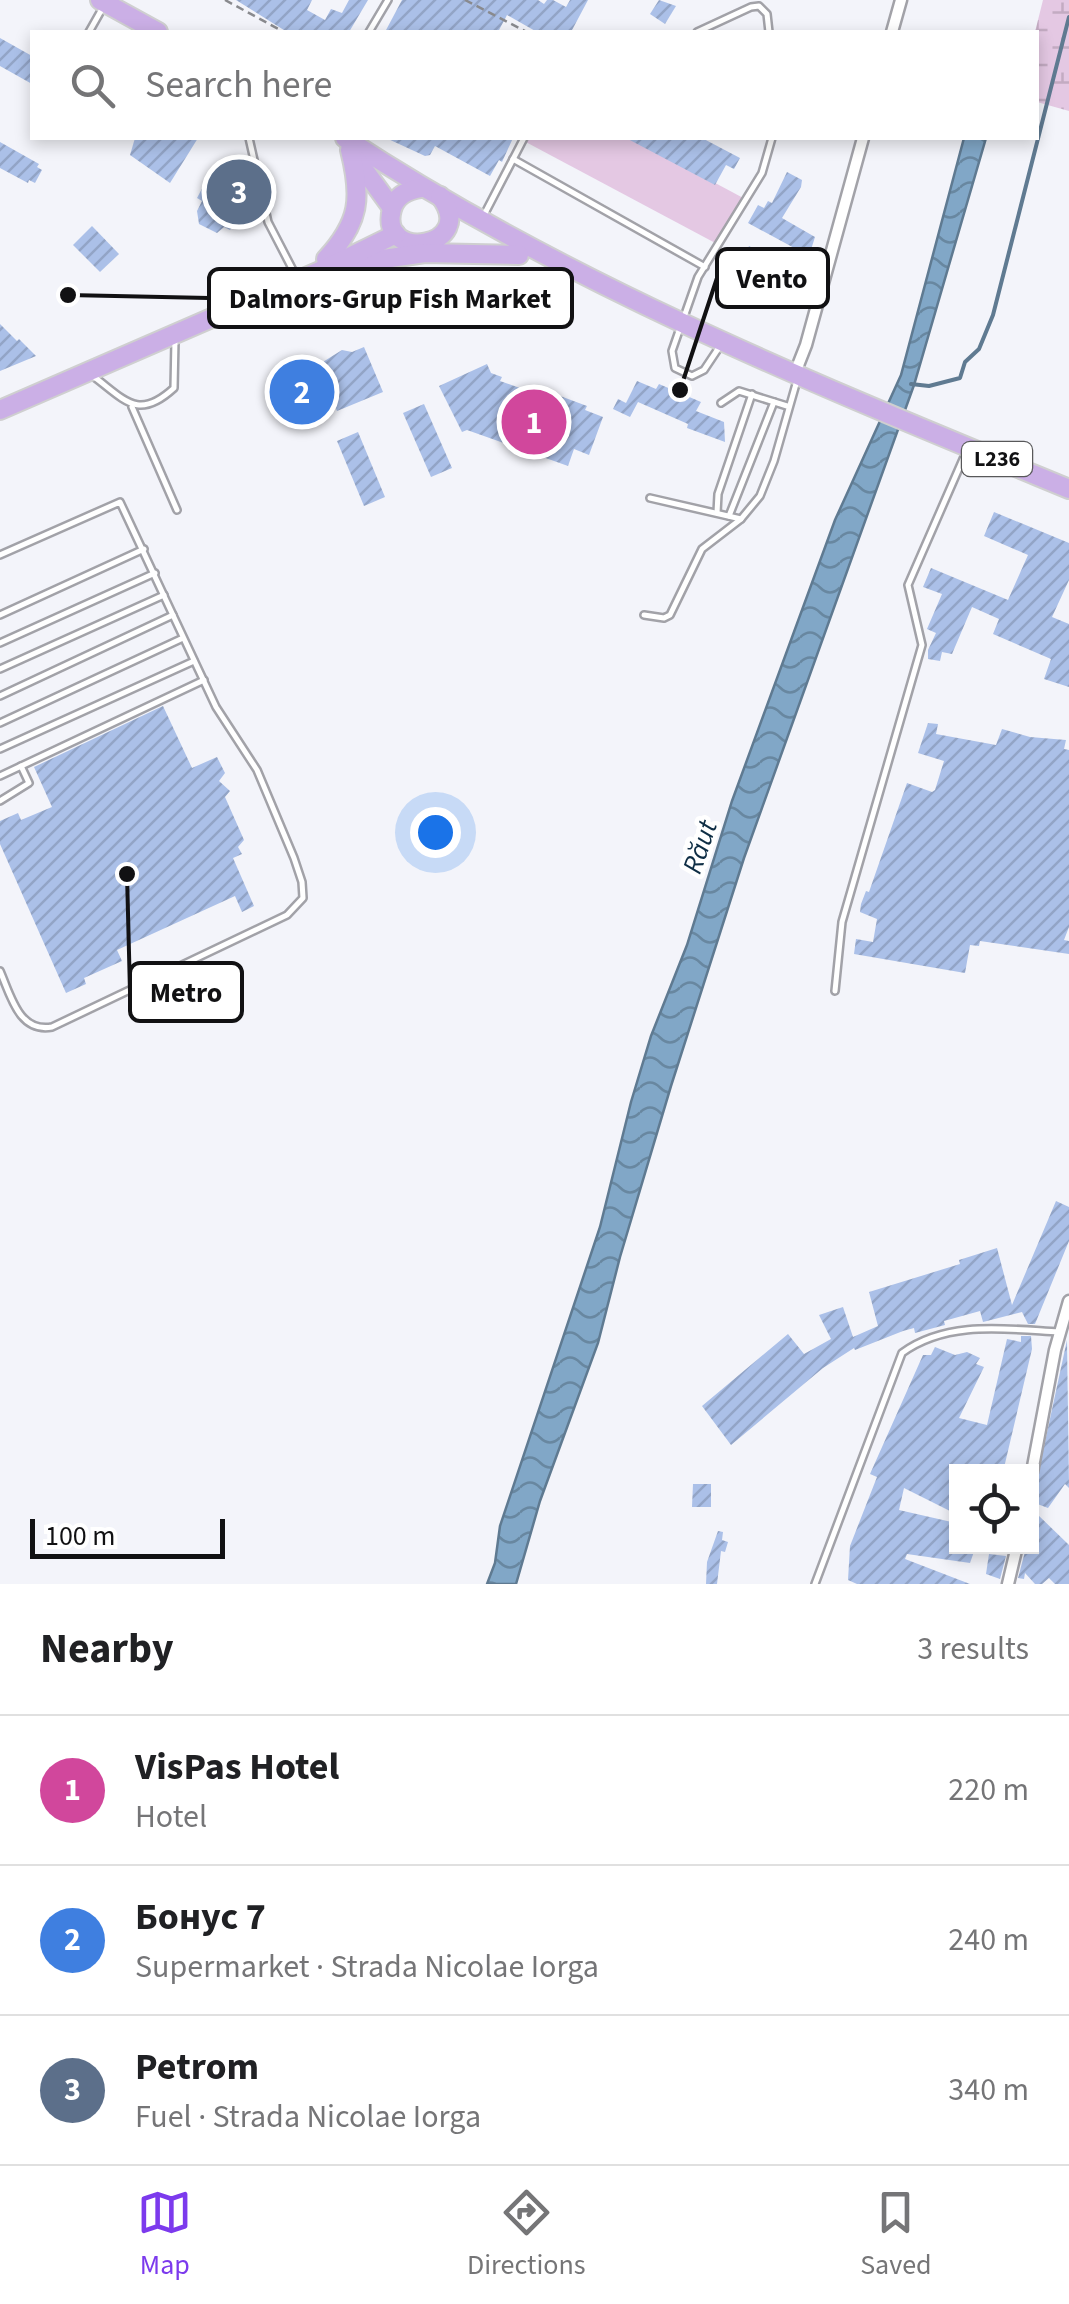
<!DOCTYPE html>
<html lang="en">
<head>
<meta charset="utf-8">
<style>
	:root { --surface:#fff; --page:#f6f6f6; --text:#202124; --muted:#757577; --line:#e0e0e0; --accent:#7c3aed }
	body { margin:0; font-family:"Source Sans 3",sans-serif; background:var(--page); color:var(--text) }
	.controls { position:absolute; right:30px; bottom:30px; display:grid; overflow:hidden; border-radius:0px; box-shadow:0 5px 15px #0003 }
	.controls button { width:90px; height:90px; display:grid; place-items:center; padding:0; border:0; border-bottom:2px solid var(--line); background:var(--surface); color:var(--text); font:50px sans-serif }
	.scale { position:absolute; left:30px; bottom:25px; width:195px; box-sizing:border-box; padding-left:10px; border:5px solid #111113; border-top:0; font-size:28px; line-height:35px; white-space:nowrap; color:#111113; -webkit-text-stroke:8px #fff; paint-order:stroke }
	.you { position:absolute; left:435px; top:832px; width:35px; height:35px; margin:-25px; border:8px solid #fff; border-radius:50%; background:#1a73e8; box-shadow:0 0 0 15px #1a73e833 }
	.badge { display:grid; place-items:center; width:65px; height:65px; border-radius:50%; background:var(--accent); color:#fff; font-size:32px; font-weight:700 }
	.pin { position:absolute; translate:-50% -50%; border:5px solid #fff; box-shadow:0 2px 10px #0006 }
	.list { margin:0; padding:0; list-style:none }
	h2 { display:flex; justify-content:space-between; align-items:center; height:130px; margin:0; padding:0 40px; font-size:42px }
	h2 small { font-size:32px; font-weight:400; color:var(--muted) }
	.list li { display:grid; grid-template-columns:65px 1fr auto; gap:30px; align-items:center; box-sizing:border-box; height:150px; padding:0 40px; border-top:2px solid var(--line) }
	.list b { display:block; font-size:38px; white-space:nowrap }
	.list p { margin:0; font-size:32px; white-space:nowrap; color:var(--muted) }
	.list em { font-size:32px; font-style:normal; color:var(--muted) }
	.icon { flex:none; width:55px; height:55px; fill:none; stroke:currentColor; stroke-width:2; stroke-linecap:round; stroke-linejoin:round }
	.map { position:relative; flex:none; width:1069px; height:1584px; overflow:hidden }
	.search { position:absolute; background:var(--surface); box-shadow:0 5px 15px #0003; left:30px; right:30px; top:30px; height:110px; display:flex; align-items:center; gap:25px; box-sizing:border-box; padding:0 35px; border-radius:0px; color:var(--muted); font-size:38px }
	.sheet { height:580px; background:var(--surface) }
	nav { display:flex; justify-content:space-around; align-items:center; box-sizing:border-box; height:140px; border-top:2px solid var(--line); background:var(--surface); font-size:28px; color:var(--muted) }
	nav a { display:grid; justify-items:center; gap:5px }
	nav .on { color:var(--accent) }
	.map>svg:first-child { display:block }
</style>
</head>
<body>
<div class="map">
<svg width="1069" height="1584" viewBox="0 0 1069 1584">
	<defs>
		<pattern id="wetland-marsh" width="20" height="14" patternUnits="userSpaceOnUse" patternTransform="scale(2.5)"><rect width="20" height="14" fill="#e4c8e3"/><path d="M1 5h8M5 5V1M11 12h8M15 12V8" fill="none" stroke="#c3abc2"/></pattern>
		<pattern id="water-waves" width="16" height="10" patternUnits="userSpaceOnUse" patternTransform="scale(2.5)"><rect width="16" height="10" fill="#81a7c7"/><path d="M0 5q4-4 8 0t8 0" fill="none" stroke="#6887a0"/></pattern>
		<pattern id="building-hatch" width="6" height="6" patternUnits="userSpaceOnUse" patternTransform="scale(2.5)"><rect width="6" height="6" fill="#abc0e8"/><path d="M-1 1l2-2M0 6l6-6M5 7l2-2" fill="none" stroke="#92a4c6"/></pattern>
	</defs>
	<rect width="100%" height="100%" fill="#f3f4fa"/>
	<polygon fill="url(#wetland-marsh)" points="1043,0 1069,0 1069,111 1037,102 1035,32"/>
	<polygon fill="#e4c8e3" points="524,138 631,138 747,200 719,245 522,140"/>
	<polygon fill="url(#water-waves)" stroke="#5f7a91" stroke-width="2.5" points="964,138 986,138 914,385 744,858 671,1086 620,1257 598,1343 540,1501 516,1584 487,1584 495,1563 500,1526 600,1227 631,1102 651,1036 687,945 732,801 835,520 901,375"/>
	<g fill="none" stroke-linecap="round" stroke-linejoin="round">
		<polyline stroke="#5f7a91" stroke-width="4" points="911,384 929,386 960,378 965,362 979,349 993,315 1069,17"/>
	</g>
	<g fill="url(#building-hatch)">
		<polygon points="236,0 312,0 307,10 325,20 331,9 342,13 349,0 368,0 349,32 287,32"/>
		<polygon points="402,0 538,0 544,4 547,0 553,0 566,7 570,0 588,0 571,32 537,32 507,15 498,32 385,32"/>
		<polygon points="659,0 676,6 665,24 650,14"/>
		<polygon points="0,38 32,56 32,84 0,66"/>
		<polygon points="135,138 198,138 170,183 130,155"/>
		<polygon points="386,138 513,138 502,162 499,160 490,176 435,146 430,155 425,156"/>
		<polygon points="626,138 702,138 740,158 734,169 726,165 715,185"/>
		<polygon points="0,142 39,164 37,167 42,170 35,183 29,180 28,183 0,168"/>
		<polygon points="212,170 229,181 226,187 237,219 230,230 224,227 217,233 199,224 197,211 202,201 197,198"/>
		<polygon points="787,172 802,180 801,187 782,218 815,237 809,256 748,223 758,205 764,208 768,201 772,203"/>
		<polygon points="92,226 119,254 100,272 73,245"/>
		<polygon points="749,246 773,258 778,276 767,298 743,286 750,276 737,270"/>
		<polygon points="0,324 17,341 19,339 36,356 0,371"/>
		<polygon points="364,347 383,392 337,411 318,365 342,350 352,352"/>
		<polygon points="487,364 491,373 502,377 500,381 531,392 533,386 544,390 587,406 585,410 603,417 589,455 574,449 568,466 467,430 462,432 439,386"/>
		<polygon points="637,381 656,389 659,384 701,402 696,411 724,422 725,442 687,428 688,424 638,402 630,417 613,409 618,399 626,403"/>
		<polygon points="424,404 452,468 431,477 403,413"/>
		<polygon points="358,432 385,497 364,506 337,441"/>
		<polygon points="994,512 1069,543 1069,580 1052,617 1069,624 1069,687 1044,679 1051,659 993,634 999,619 972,607 952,654 942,652 940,661 928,659 928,650 936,633 927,629 942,594 923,587 931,568 1008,600 1028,555 984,536"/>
		<polygon points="163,706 192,768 217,757 225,773 219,781 230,791 225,797 244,840 238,847 242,854 233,858 254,906 242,912 235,896 117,950 122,961 84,978 86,984 66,993 0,844 0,821 18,813 21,820 52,807 34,767"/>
		<polygon points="928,723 938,724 936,734 996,745 1002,729 1030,737 1066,740 1064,749 1069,750 1069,927 1064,940 1069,941 1069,954 980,941 979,946 970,945 965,973 854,954 856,939 873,942 877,919 860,912 861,904 866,891 869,892 907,783 932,792 935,790 944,761 918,753"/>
		<polygon points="1056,1201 1069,1207 1069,1241 1035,1324 1028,1324 1022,1312 983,1322 980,1311 944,1321 945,1325 915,1333 914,1328 903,1331 855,1350 854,1348 823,1368 731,1445 702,1406 788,1334 804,1354 831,1339 819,1315 843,1307 853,1337 878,1326 869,1292 960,1264 959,1260 997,1248 1012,1305"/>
		<polygon points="1021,1336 1031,1336 1032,1349 1003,1472 956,1472 956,1514 904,1488 899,1510 956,1523 956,1546 976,1546 970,1563 907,1554 905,1559 970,1584 857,1584 848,1580 850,1546 877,1477 870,1474 923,1355 931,1355 935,1347 955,1355 967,1352 980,1358 976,1364 984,1367 959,1418 987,1425 1007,1339 1021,1342"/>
		<polygon points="1067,1340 1069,1488 1065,1484 1048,1508 1032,1502"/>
		<polygon points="693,1484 711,1484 711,1507 692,1507"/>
		<polygon points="1036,1513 1069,1545 1069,1584 1055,1584 1049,1578 1042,1584 1035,1584 1025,1573 1024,1579 1018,1578 1026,1548 1032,1549 1032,1520"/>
		<polygon points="718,1531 723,1532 722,1540 728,1542 725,1552 721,1551 717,1584 706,1584 707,1562"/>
		<polygon points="989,1554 1006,1556 1000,1579 986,1574"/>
	</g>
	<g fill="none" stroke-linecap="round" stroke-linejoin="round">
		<defs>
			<g id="service">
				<polyline points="89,32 102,9"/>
				<polyline points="369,32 388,0"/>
				<polyline points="697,32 751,7 759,6 767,14 769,32"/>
				<polyline points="249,138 268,222 296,276"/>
				<polyline points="513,159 705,267"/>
				<polyline points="484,215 524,138"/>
				<polyline points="684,317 698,277 762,173 772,138"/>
				<polyline points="680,328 672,351 675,368 692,376 704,370 720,346"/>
				<path d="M 93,376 C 125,400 138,421 174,388 L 175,340"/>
				<polyline points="721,403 739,391 787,406"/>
				<polyline points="132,407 177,510"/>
				<polyline points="650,498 741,519"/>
				<polyline points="717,513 718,494 752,394"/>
				<polyline points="729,516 774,402"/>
				<path d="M 0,555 L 120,502 L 216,707 L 257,770 L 294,858 L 302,882 L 303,898 L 287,915 L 52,1027 C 19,1033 11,996 0,971"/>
				<polyline points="0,615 144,549"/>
				<polyline points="644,615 664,618 670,615 702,549 741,519 760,496 774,461 798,377"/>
				<polyline points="0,643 155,573"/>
				<polyline points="0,669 164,595"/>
				<polyline points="0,696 173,615"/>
				<polyline points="0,723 183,638"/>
				<polyline points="0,749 194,661"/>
				<polyline points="0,776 204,680"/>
				<polyline points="0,801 29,783 21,766"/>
				<polyline points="835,991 842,922 922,645 908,585 967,450"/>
				<path d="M 815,1584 L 902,1353 C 947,1320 1006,1329 1059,1332"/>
			</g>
			<g id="minor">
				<polyline points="892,32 901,0"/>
				<polyline points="795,373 806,345 863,138"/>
				<polyline points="1032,1472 1055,1350 1069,1301"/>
				<polyline points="1008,1584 1017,1546"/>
			</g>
			<g id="primary">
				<polyline points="100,0 158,32"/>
				<path d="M 345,138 C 569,285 822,387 1069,489"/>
				<polyline points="357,160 392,208"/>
				<path d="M 421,188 C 408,190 396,195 392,209 C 377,264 480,248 440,196"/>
				<path d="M 326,259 C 360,222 362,198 350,150"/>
				<polyline points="349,264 425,253 519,255"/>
				<polyline points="0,410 329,267 396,234"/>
			</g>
		</defs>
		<use href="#service" stroke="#a2a2a8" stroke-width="10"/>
		<use href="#minor" stroke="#a2a2a8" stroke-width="15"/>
		<use href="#primary" stroke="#cfcfd0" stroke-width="22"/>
		<g stroke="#898a8e" stroke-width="2.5" stroke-dasharray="8 5" stroke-linecap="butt">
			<polyline points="225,0 284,32"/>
			<polyline points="465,0 527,32"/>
		</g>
		<use href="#service" stroke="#fff" stroke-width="5"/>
		<use href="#minor" stroke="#fff" stroke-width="10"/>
		<use href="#primary" stroke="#cbafe6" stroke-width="18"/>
	</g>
	<g text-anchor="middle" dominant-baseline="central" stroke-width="9" stroke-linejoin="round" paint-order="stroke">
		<rect fill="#fff" stroke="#58585a" stroke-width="2.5" x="962" y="442" width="70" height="34" rx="8"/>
		<g font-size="22" font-weight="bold" fill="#111113">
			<text x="997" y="459">L236</text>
		</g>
		<g font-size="28" font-style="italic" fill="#0e2d44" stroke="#fff">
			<text transform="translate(700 847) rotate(-71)">Răut</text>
		</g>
	</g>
	<path fill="none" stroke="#111113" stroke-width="4" d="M680 390L717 278M68 295L209 298M127 874L130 992"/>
	<g fill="#111113" stroke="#fff" stroke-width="4">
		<circle cx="680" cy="390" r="10"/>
		<circle cx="68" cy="295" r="10"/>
		<circle cx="127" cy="874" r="10"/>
	</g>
	<g fill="#fff" stroke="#111113" stroke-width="4">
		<rect x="717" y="249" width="111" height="58" rx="10"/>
		<rect x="209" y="269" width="363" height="58" rx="10"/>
		<rect x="130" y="963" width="112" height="58" rx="10"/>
	</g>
	<g font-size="28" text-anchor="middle" font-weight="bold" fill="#111113">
		<text x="772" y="288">Vento</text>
		<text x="390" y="308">Dalmors-Grup Fish Market</text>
		<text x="186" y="1002">Metro</text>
	</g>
</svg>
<div class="controls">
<button><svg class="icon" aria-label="locate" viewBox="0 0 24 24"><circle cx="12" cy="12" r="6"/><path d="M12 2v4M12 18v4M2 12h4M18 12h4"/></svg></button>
</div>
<div class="scale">100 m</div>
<div class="you"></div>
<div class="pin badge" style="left:534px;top:422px;background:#d1479c">1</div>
<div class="pin badge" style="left:302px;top:392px;background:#3f7fe0">2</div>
<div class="pin badge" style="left:239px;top:192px;background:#5c6f8a">3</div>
<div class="search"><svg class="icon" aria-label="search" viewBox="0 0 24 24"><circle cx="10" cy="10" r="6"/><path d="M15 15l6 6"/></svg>Search here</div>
</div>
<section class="sheet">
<h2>Nearby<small>3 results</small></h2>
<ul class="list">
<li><span class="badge" style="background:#d1479c">1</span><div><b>VisPas Hotel</b><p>Hotel</p></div><em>220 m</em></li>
<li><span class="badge" style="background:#3f7fe0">2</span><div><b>Бонус 7</b><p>Supermarket · Strada Nicolae Iorga</p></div><em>240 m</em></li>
<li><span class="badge" style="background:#5c6f8a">3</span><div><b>Petrom</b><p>Fuel · Strada Nicolae Iorga</p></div><em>340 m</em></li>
</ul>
</section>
<nav>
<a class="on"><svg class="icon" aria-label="map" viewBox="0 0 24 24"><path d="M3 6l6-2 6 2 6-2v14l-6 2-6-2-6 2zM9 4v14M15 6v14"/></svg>Map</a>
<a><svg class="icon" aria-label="directions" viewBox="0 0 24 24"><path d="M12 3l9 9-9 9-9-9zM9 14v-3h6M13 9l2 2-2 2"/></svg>Directions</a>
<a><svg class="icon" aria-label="saved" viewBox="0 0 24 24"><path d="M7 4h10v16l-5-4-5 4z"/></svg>Saved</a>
</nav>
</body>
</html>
